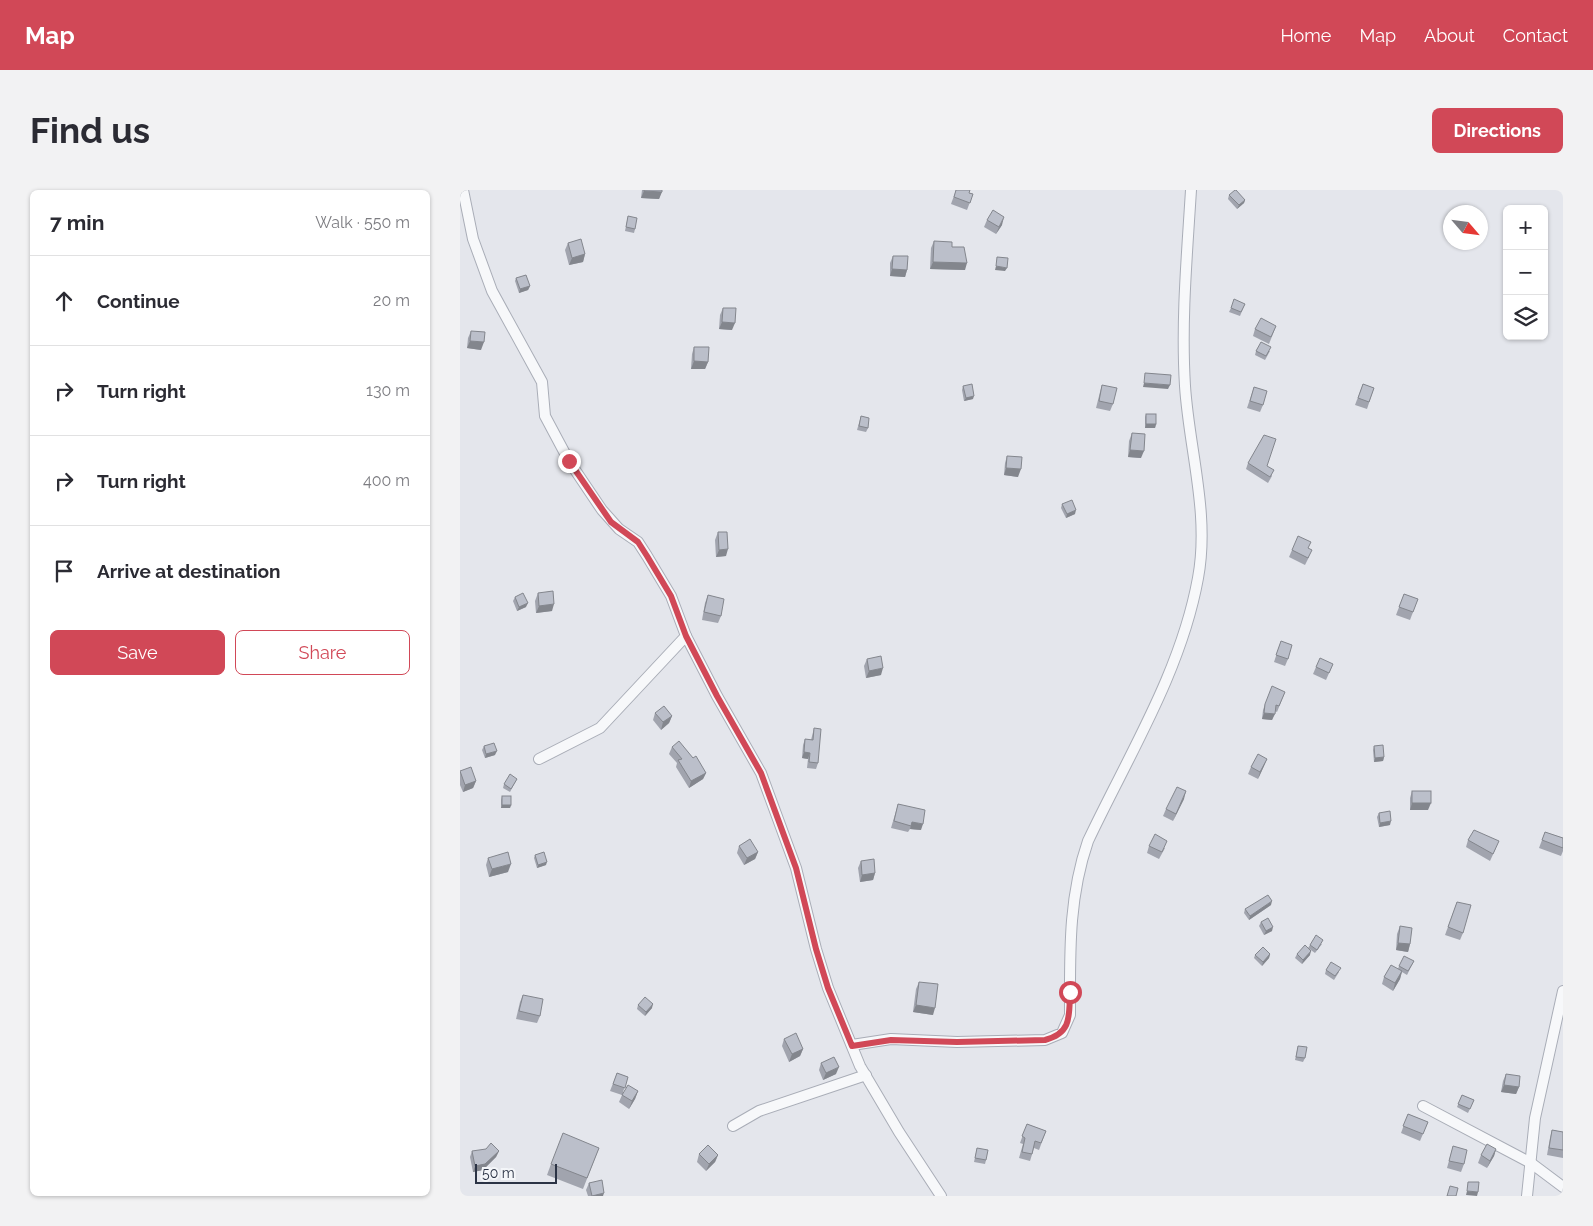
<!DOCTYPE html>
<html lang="en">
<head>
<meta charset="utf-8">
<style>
	:root { --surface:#fff; --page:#f2f2f3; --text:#2b2b33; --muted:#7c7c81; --line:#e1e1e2; --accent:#d14857 }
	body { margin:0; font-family:Raleway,sans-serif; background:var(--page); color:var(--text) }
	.controls { position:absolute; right:15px; top:15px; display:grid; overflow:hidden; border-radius:8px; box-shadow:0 1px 4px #0004 }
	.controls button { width:45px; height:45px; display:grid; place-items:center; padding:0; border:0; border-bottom:1px solid var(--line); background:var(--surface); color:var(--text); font:25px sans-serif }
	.compass { position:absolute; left:983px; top:15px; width:45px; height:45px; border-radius:50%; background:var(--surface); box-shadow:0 1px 4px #0004; rotate:118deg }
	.scale { position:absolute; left:15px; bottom:12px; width:82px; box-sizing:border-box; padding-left:5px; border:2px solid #2b3345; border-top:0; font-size:14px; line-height:18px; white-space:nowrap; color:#2b3345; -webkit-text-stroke:4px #f4f6f9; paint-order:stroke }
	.stop { position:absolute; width:15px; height:15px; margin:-11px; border:4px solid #d14857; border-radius:50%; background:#fff }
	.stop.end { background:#d14857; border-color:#fff; box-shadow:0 1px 5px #0008 }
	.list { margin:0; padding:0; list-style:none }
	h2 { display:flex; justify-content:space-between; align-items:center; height:65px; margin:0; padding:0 20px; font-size:21px }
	h2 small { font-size:16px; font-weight:400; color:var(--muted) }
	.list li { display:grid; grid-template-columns:32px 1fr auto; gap:15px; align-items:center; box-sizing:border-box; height:90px; padding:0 20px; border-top:1px solid var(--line) }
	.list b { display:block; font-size:19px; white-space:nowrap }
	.list em { font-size:16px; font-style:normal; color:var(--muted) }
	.actions { display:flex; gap:10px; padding:15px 20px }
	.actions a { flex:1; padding:11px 0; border:1px solid var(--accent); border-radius:8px; text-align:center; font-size:18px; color:var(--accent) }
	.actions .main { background:var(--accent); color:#fff }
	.icon { flex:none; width:28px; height:28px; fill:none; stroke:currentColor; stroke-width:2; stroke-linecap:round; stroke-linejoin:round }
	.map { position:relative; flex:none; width:1103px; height:1006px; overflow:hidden; border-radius:8px }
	header { display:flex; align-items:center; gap:30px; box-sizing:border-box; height:70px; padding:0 25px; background:var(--accent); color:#fff }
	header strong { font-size:24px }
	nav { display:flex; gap:28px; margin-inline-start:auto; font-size:18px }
	.intro { display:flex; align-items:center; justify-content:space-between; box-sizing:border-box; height:120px; padding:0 30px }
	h1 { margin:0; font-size:35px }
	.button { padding:12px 22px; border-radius:8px; background:var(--accent); color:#fff; font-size:18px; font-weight:700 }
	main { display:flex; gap:30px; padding:0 30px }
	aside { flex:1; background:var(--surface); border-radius:8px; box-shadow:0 1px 4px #0004 }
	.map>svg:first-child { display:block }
</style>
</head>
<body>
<header>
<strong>Map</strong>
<nav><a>Home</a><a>Map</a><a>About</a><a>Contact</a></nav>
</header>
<div class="intro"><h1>Find us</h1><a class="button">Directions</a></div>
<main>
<aside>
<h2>7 min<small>Walk · 550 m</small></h2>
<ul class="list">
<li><svg class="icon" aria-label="ahead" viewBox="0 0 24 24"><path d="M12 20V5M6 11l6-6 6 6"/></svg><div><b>Continue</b></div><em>20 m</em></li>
<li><svg class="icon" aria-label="right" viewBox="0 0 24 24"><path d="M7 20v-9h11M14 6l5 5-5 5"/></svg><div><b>Turn right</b></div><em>130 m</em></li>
<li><svg class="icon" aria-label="right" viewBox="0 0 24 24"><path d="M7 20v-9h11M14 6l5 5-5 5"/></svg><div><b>Turn right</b></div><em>400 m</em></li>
<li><svg class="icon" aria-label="arrive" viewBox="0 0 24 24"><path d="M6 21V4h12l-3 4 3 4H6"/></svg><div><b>Arrive at destination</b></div></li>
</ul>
<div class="actions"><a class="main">Save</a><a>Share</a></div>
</aside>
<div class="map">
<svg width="1103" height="1006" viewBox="0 0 1103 1006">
	<rect width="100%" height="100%" fill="#e4e6ec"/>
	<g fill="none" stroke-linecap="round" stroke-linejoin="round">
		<defs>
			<g id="street">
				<polyline points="3,0 13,49 32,101 82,192 85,226 109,271 142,320 159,339 178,352 187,366 211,406 226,446 257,506 301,583 336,678 356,759 368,798 400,876 439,942 481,1006"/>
				<polyline points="79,569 140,538 226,446"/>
				<path d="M 392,855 L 431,849 L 497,852 L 585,850 L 602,843 L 610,825 C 610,765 608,709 628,651 C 668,566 721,482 738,388 C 750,324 729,259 725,196 C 721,131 727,65 731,0"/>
				<polyline points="963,916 1071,973 1103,997"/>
				<polyline points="273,936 299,921 406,885"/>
				<polyline points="1067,1006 1075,928 1103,801"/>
			</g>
		</defs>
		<use href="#street" stroke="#a9adb7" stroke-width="12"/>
		<use href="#street" stroke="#f7f8fa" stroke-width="10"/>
	</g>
	<g fill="#a1a4ae">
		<polygon points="182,0 202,0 199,9 181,8"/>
		<polygon points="496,0 513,4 507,20 491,14"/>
		<polygon points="769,5 785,10 784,13 777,19 768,9"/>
		<polygon points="168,26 175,39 174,43 165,41"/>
		<polygon points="527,30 542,35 536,44 524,37"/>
		<polygon points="474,51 492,57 505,80 470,79 471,58"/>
		<polygon points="108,53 125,64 123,72 109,75 105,60"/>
		<polygon points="433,66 447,80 445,87 430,86 430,73"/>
		<polygon points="56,88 70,96 68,100 59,103 55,91"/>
		<polygon points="785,114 780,126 769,122 771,118"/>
		<polygon points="263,118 272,140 259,139 260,125"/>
		<polygon points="816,136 809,154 793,146 795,139"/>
		<polygon points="11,141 21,160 7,158 8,148"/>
		<polygon points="234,157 248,172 245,179 231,179 232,164"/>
		<polygon points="796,161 810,161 805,170 795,165"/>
		<polygon points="903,194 914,198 907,219 895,215"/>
		<polygon points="642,195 653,214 650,221 636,218 640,202"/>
		<polygon points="503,196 513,209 504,211 502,200"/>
		<polygon points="794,197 803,215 800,222 787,218"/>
		<polygon points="686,224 696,234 695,238 685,238 685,227"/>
		<polygon points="401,226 408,238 406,242 397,240"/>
		<polygon points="672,243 681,268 668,267 669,251"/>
		<polygon points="547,266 558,287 544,285 545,273"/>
		<polygon points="788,273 807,276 812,286 808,293 786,279"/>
		<polygon points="602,314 615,324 606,328 601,318"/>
		<polygon points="258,342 266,366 256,367 255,350"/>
		<polygon points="849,358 849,367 845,375 829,367 832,360"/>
		<polygon points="78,403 92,421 76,423 75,411"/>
		<polygon points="944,404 958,409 950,430 936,425"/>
		<polygon points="248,405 261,426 258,433 242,430 245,413"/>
		<polygon points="55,407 66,417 57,421 53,411"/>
		<polygon points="821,451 828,469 825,476 814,472"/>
		<polygon points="407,469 421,485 406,488 404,476"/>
		<polygon points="873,474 866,490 853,484 856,477"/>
		<polygon points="825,502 817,522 815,521 812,530 802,529 803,520 805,514"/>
		<polygon points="195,523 212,526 209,533 201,540 193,530"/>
		<polygon points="354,538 358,573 356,579 347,578 348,569 342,568 343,555 345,549 351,550"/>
		<polygon points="24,556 35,565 25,568 22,560"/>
		<polygon points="914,556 924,567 923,571 914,572 913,560"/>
		<polygon points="212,557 246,583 243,589 229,598 216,577 217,573 209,564"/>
		<polygon points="807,569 804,576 798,589 788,584 791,577"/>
		<polygon points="0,581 16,591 13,598 3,602 0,595"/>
		<polygon points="57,589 50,602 43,598 44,594"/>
		<polygon points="952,601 968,620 950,620 950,608"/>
		<polygon points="42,606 51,615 50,618 41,618 41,610"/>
		<polygon points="724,609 713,631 703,626 706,619"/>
		<polygon points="438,614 461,640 450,639 448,642 431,638"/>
		<polygon points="919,623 930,635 919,637 917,627"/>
		<polygon points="1085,642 1103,648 1103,661 1101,666 1079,658"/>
		<polygon points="1008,650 1036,658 1030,671 1006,657"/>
		<polygon points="279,656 298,662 295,669 284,675 277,663"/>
		<polygon points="689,656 705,658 699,669 687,663"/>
		<polygon points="75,665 86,675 77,678 74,668"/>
		<polygon points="28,668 48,682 29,687 26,675"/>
		<polygon points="401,671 415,683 413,690 400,692 398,678"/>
		<polygon points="997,712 1003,743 1000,750 985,745"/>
		<polygon points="811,715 789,730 784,723 785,719"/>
		<polygon points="801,732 812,741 804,745 799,736"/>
		<polygon points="940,736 950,754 948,762 936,760 937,744"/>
		<polygon points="862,754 855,763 848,758 850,755"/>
		<polygon points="810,764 809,768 802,776 794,768 795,765"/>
		<polygon points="837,764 850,765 842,774 835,768"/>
		<polygon points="954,771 947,785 942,782 940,789 933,801 922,794 924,787 938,779 939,776"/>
		<polygon points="866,780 879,782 874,790 865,784"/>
		<polygon points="459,792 473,825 453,822 456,799"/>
		<polygon points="63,805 80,826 77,833 56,829 60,812"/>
		<polygon points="178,815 192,818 185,826 177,819"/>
		<polygon points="324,849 343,859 340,866 329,872 322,856"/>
		<polygon points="838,856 845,868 843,872 835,870"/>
		<polygon points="361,873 376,884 363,890 359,880"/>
		<polygon points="157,883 168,887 163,902 178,901 175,909 169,919 159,912 162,905 150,901"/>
		<polygon points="1046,884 1059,897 1056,904 1041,902 1043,891"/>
		<polygon points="1002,905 1014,910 1008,923 997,917"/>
		<polygon points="948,924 968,932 960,951 941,943"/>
		<polygon points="567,934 586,941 579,960 574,958 570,971 559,968 563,954 560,953"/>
		<polygon points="1092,940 1103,942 1103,968 1087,965 1090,948"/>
		<polygon points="993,956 1004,974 1001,982 987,978"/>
		<polygon points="139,958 123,999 87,985 91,974"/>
		<polygon points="517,958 526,970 525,974 514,972"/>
		<polygon points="1036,959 1034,966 1027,978 1018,973 1021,965"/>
		<polygon points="12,961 39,961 36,967 23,980 13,982 10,967"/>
		<polygon points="239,964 258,965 255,972 246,981 237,972"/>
		<polygon points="129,993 143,1006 128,1006 126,1000"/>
	</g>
	<g fill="#83868d">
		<polygon points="184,1 202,2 199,9 181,8"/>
		<polygon points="785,10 784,13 777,19 779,15"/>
		<polygon points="544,27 542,35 536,44 539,37"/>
		<polygon points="125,64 123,72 109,75 112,68"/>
		<polygon points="473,72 507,73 505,80 470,79"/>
		<polygon points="536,76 547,78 545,81 535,80"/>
		<polygon points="432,79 447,80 445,87 430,86"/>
		<polygon points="70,96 68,100 59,103 60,99"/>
		<polygon points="262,132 275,133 272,140 259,139"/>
		<polygon points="10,151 24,152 21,160 7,158"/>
		<polygon points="234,171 248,172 245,179 231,179"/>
		<polygon points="684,193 710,195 708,199 683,197"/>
		<polygon points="514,206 513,209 504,211 506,208"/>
		<polygon points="686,234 696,234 695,238 685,238"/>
		<polygon points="670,260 684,261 681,268 668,267"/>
		<polygon points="546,278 561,279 558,287 544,285"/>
		<polygon points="616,320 615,324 606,328 607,324"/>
		<polygon points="268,359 266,366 256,367 259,360"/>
		<polygon points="68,413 66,417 57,421 59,417"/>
		<polygon points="94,414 92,421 76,423 79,416"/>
		<polygon points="423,478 421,485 406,488 409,481"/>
		<polygon points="804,523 815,524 812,530 802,529"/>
		<polygon points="212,526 209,533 201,540 203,532"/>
		<polygon points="37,561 35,565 25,568 26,564"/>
		<polygon points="344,562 350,563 348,569 342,568"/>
		<polygon points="924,567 923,571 914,572 915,568"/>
		<polygon points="807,569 804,576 798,589 800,582"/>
		<polygon points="246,583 243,589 229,598 231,591"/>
		<polygon points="16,591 13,598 3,602 5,595"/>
		<polygon points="726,601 724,609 713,631 716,624"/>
		<polygon points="952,613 971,613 968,620 950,620"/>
		<polygon points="42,615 51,615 50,618 41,618"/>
		<polygon points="931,631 930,635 919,637 920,633"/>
		<polygon points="452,632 463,634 461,640 450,639"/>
		<polygon points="298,662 295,669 284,675 287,668"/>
		<polygon points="87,672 86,675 77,678 78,675"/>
		<polygon points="51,674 48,682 29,687 32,679"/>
		<polygon points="415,683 413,690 400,692 402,685"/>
		<polygon points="812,711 811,715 789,730 790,726"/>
		<polygon points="813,737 812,741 804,745 806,741"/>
		<polygon points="938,753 950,754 948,762 936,760"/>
		<polygon points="851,761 850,765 842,774 843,770"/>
		<polygon points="810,764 809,768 802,776 803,772"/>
		<polygon points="942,781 940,789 933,801 935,793"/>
		<polygon points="193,814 192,818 185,826 186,822"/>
		<polygon points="456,815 475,818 473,825 453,822"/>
		<polygon points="343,859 340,866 329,872 332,864"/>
		<polygon points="379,877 376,884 363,890 366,883"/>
		<polygon points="1044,895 1059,897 1056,904 1041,902"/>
		<polygon points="178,901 175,909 169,919 172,911"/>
		<polygon points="1036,959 1034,966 1027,978 1030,971"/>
		<polygon points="39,961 36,967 23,980 13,982 15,976"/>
		<polygon points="258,965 255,972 246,981 249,974"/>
		<polygon points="1007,1001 1018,1002 1017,1006 1006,1005"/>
		<polygon points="144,1003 143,1006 131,1006 132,1006"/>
	</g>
	<g fill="#bbbfca" stroke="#83868d">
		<polygon points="184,0 202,0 202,2 184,1"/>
		<polygon points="496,0 510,0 509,3 513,4 510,13 494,7"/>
		<polygon points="775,0 776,0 785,10 779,15 769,5"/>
		<polygon points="533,20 544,27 539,37 527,30"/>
		<polygon points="168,26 177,28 175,39 166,37"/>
		<polygon points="121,49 125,64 112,68 108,53"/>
		<polygon points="474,51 492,52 492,57 504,57 507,73 473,72"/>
		<polygon points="433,66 448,66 447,80 432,79"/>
		<polygon points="537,67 548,68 547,78 536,76"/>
		<polygon points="66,85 70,96 60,99 56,88"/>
		<polygon points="774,109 785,114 781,122 771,118"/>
		<polygon points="263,118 276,118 275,133 262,132"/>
		<polygon points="801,128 816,136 811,147 795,139"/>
		<polygon points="11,141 25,142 24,152 10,151"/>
		<polygon points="801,152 811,157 806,166 796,161"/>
		<polygon points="234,157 249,157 248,172 234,171"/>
		<polygon points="685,183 711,185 710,195 684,193"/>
		<polygon points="512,194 514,206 506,208 503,196"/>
		<polygon points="903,194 914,198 909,212 898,208"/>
		<polygon points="642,195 657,198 653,214 639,211"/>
		<polygon points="794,197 807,201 803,215 790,211"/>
		<rect x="686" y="224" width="10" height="10"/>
		<polygon points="401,226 409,228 408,238 399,236"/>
		<polygon points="672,243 685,244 684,261 670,260"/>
		<polygon points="804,245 816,249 807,276 814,280 810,287 788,273"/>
		<polygon points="547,266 562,267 561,279 546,278"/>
		<polygon points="612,310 616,320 607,324 602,314"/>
		<polygon points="258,342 267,342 268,359 259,360"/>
		<polygon points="838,346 851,352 848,358 852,360 848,368 832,360"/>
		<polygon points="93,401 94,414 79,416 78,403"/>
		<polygon points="63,403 68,413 59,417 55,407"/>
		<polygon points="944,404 958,409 953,422 939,417"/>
		<polygon points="248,405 264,409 261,426 244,422"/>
		<polygon points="821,451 832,455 828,469 816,465"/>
		<polygon points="421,466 423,478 409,481 407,469"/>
		<polygon points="860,468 873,474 869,483 856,477"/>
		<polygon points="812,496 825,502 819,516 816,515 815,524 804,523 805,514"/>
		<polygon points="204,516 212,526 203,532 195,523"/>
		<polygon points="354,538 361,539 358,573 349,572 350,563 344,562 345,549 353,550"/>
		<polygon points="219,551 233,568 236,566 246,583 231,591 218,570 222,569 212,557"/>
		<polygon points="34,553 37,561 26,564 24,556"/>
		<polygon points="923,555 924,567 915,568 914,556"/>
		<polygon points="798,564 807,569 800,582 791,577"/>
		<polygon points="11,577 16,591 5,595 0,581"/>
		<polygon points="50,584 57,589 51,599 44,594"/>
		<polygon points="717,597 726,601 716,624 706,619"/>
		<rect x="952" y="601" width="19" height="12"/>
		<rect x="42" y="606" width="9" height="9"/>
		<polygon points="438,614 465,620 463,634 452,632 451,636 434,631"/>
		<polygon points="930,621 931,631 920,633 919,623"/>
		<polygon points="1014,640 1039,651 1033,664 1008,650"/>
		<polygon points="1085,642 1103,648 1103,658 1082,650"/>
		<polygon points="695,644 707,651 702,662 689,656"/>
		<polygon points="290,649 298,662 287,668 279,656"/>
		<polygon points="48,662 51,674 32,679 28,668"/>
		<polygon points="84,662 87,672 78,675 75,665"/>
		<polygon points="414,669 415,683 402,685 401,671"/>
		<polygon points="808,705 812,711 790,726 785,719"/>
		<polygon points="997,712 1011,715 1003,743 988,737"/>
		<polygon points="808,728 813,737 806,741 801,732"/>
		<polygon points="940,736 952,738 950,754 938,753"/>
		<polygon points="856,745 863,750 857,760 850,755"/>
		<polygon points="845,755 851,761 843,770 837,764"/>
		<polygon points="803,757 810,764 803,772 795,765"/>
		<polygon points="944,766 954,771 948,781 939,776"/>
		<polygon points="871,772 881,778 875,786 866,780"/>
		<polygon points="931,775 942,781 935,793 924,787"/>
		<polygon points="459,792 478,794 475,818 456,815"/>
		<polygon points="63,805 83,809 80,826 59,821"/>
		<polygon points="185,807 193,814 186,822 178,815"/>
		<polygon points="336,843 343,859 332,864 324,849"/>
		<polygon points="838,856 847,857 845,868 836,867"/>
		<polygon points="374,867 379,877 366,883 361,873"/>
		<polygon points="157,883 168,887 165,898 153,894"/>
		<polygon points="1046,884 1060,886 1059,897 1044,895"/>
		<polygon points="168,895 178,901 172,911 162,905"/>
		<polygon points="1002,905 1014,910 1010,919 998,914"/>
		<polygon points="948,924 968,932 963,944 943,936"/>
		<polygon points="567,934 586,941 581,953 575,951 572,964 562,962 565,948 562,946"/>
		<polygon points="1092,940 1103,942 1103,960 1089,958"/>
		<polygon points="103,943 139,958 127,988 91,974"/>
		<polygon points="31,953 39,961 25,974 15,976 12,961 26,959"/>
		<polygon points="1027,954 1036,959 1030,971 1021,965"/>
		<polygon points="248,955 258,965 249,974 239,964"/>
		<polygon points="993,956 1007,960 1004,974 989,971"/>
		<polygon points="517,958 528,960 526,970 515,968"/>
		<polygon points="142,990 144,1003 132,1006 129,993"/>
		<polygon points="1008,992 1019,992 1018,1002 1007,1001"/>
		<polygon points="990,996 998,998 996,1006 987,1006"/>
	</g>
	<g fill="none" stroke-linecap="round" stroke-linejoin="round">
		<path stroke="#d14857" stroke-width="6" d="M 109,271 L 151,332 L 178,352 L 187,366 L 211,406 L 226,446 L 257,506 L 301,583 L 336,678 L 356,759 L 368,798 L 392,856 L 431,850 L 497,852 L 585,850 C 612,843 609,826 610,802"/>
	</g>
</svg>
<div class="controls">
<button>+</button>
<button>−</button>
<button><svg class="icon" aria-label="layers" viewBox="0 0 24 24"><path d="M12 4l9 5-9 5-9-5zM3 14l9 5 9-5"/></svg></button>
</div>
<svg class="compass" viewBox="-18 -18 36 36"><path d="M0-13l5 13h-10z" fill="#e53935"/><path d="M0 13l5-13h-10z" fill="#7c7c81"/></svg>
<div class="scale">50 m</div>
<div class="stop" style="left:610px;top:802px"></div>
<div class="stop end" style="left:109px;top:271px"></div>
</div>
</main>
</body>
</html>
